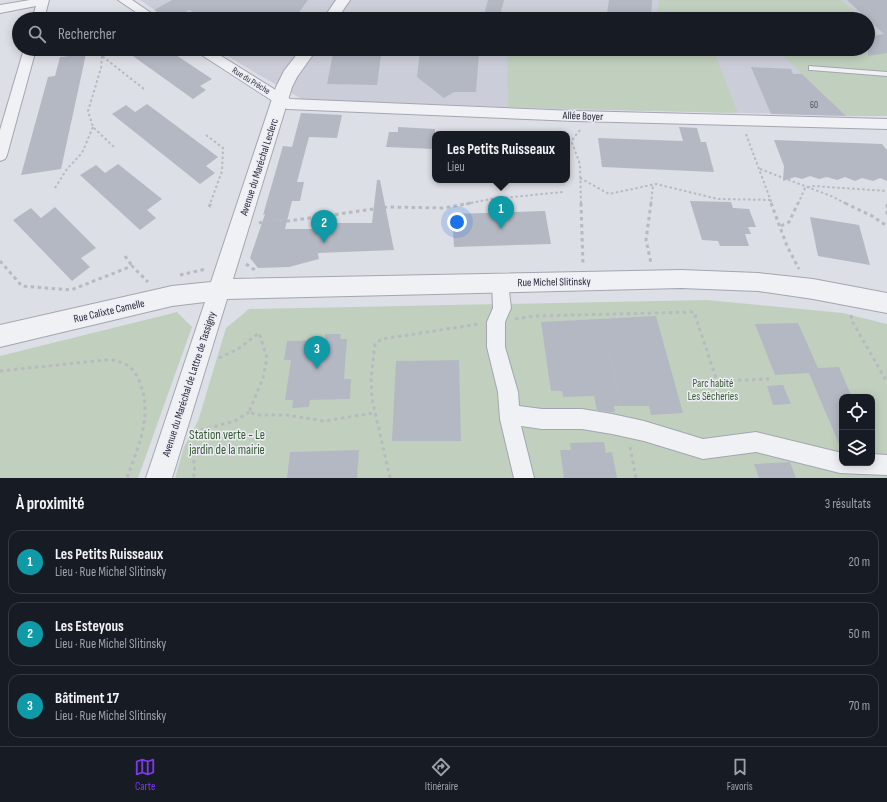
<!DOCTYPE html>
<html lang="fr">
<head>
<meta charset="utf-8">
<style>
	:root { --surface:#171b24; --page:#20242c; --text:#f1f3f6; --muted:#9ea1a6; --line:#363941; --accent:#7c3aed }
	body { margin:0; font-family:"Sofia Sans Condensed",sans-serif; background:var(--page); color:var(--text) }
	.controls { position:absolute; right:12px; bottom:12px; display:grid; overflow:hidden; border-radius:8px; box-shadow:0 2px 10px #0003 }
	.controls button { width:36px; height:36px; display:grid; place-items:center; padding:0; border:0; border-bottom:1px solid var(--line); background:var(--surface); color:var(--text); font:20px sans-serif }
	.you { position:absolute; left:457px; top:222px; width:14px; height:14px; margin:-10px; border:3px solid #fff; border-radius:50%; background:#1a73e8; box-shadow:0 0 0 6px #1a73e833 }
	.badge { display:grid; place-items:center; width:26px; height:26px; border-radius:50%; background:var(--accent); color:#fff; font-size:13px; font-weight:700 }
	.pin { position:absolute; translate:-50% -33px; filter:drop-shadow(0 1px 2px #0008) }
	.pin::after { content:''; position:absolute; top:21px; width:14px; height:12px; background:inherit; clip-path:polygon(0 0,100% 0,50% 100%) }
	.popup { position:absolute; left:432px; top:131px; width:138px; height:52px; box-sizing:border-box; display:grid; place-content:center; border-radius:8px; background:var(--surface); filter:drop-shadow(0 1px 3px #0005); font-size:13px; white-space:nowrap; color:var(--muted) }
	.popup b { font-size:15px; color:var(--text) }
	.popup::after { content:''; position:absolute; left:50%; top:100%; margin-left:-8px; border:8px solid transparent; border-top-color:var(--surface) }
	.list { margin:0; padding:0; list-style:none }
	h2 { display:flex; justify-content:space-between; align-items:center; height:52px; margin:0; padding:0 16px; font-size:17px }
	h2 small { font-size:13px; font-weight:400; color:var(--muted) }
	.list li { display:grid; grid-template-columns:26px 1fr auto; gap:12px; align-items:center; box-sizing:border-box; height:64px; margin:0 8px 8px; padding:0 8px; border:1px solid var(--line); border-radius:12px }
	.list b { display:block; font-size:15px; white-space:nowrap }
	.list p { margin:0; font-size:13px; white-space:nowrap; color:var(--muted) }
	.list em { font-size:13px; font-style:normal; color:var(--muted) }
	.icon { flex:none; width:22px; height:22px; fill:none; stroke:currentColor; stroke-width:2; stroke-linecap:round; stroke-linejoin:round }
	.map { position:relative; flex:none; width:887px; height:478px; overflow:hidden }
	.search { position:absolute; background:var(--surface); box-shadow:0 2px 10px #0003; left:12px; right:12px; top:12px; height:44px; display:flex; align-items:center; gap:10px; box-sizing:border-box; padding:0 14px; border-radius:22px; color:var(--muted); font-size:15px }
	.sheet { height:268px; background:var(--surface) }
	nav { display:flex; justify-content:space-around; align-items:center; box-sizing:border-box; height:56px; border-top:1px solid var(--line); background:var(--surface); font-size:11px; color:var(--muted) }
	nav a { display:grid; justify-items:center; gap:2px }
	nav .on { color:var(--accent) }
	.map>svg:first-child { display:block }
</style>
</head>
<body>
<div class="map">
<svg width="887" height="478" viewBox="0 0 887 478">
	<rect width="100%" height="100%" fill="#dddfe6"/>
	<polygon fill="#cbced8" points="140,0 887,0 887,116 551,109 302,99 259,75 216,49 868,49 868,19 168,19"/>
	<g fill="#c1d0be" fill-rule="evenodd">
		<polygon points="659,0 842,0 862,19 657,19"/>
		<polygon points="868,25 887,43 887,116 846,116 776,49 868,49"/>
		<polygon points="507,49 713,49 738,113 508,107"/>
		<path d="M 707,300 L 843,313 L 887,324 L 887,478 L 175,478 L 184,447 L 198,421 L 226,328 L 249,309 ZM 842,397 L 872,397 L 872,463 L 842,463 Z"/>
		<polygon points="177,312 192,327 138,478 0,478 0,356"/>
	</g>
	<g fill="#b4b8c3">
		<polygon points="172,0 308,0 294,19 204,19 189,10 174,19 168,19 154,10"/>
		<polygon points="488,0 504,0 499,19 483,19"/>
		<polygon points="609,0 652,0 651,19 607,14"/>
		<polygon points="847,0 887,0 887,53 868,56 868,37 884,34"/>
		<polygon points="123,49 167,49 212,79 200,86 206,90 193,99"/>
		<polygon points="420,51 479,53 476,92 454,92 444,98 417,77"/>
		<polygon points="86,54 61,169 21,175 48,77 55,76 60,57"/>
		<polygon points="333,54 381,55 377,85 327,84"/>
		<polygon points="751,67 791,69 793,74 802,74 846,116 771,114"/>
		<polygon points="147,104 218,157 206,166 215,173 200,184 112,114 126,105 135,112"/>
		<polygon points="301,113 342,115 337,138 309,137 297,182 304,182 300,201 292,201 285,229 333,229 336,223 372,223 377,180 380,180 394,250 318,253 319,259 289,267 258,268 250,258 265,214 263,215 283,146 292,147"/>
		<polygon points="398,127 435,129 435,149 386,147 389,132 398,132"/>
		<polygon points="679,127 697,128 701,142 706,142 714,172 602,167 598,138 683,141"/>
		<polygon points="774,140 882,144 887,150 887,181 880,178 873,181 862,178 855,181 845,177 837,180 827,177 819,179 810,176 802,179 795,177 783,181 784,166"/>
		<polygon points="118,164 162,199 147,210 156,218 140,230 80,175 96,165 105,173"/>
		<polygon points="690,201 731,202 733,208 749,209 756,227 748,227 751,234 745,234 749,246 720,246 718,241 702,240"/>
		<polygon points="55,207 96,248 81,258 90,267 72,281 13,220 31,208 41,218"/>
		<polygon points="545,211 551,244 454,247 452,214"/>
		<polygon points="810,217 859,225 870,265 818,256"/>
		<polygon points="656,316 683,413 651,415 649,406 614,406 615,412 610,412 597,410 594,396 563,397 562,391 551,391 541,322"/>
		<polygon points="798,323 818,368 839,367 852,397 842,397 842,451 809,373 775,375 755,324"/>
		<polygon points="325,334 341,334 340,339 347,339 344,379 351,379 350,399 310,400 309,407 292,408 293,400 285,400 291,360 284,360 287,341 325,340"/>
		<polygon points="459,360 461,441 392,441 396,361"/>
		<polygon points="783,385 791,404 773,405 767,386"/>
		<polygon points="604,442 606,453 612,452 617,478 564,478 560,450 571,450 570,443"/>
		<polygon points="359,450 357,478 287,478 290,452"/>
		<polygon points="790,462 796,478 759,478 754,464"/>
	</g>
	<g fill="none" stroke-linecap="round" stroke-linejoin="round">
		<defs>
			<polygon id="service" points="809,66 887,72 887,76 811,70 809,70"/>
			<g id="minor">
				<polygon points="30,0 49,0 44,19 32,19 36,6 0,13 0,5"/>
				<polygon points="118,0 132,0 160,19 146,19"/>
				<polygon points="24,49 36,49 7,155 5,159 0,161 0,130"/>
				<polygon points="195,49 210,49 290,99 575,111 887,119 887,129 575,121 287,109 282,107 197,52"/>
				<polygon points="500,275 506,278 508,283 511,308 505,322 505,347 518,392 519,406 542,409 582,409 612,414 644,421 703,439 756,432 842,453 842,463 872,463 872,454 887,455 887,475 840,473 756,452 703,459 644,441 612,434 582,429 542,429 521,426 534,478 514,478 500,419 498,392 487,347 487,322 493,308 492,283 494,278"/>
			</g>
			<g id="tertiary">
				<polygon points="336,0 350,0 337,19 323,19"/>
				<polygon points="301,49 317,49 297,77 292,87 233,279 681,270 758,273 813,279 887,293 887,313 813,299 758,291 681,288 227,299 172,478 146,478 205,302 172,306 0,347 0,325 172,286 211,282 276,87 284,71"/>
			</g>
		</defs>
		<use href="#service" stroke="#a3a6b0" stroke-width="2"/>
		<use href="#minor" stroke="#a3a6b0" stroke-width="2"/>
		<use href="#tertiary" stroke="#a3a6b0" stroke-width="2"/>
		<g stroke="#b7bac1" stroke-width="2" stroke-dasharray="2.5 2.5" stroke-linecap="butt">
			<polyline points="96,49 102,56 144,89"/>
			<polyline points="102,56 101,68 88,111 93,127 115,148"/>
			<polyline points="580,130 572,140 572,143 580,164 581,204"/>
			<polyline points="746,134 772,204"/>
			<polyline points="206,135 223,148 222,171 210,204"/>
			<polyline points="760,169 831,196 847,204"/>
			<polyline points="580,178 609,194 656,184 718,199 771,200"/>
			<polyline points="55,188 67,169 82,153 93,127"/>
			<polyline points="466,204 491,199 563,192"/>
			<polyline points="651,204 653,185"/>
			<polyline points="798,204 805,188 813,186 887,191"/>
		</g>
		<g stroke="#b7bac1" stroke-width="3" stroke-dasharray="3.5 3.5" stroke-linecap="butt">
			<polyline points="581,203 583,265"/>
			<polyline points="651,203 646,240 651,263"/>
			<polyline points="771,203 787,246 799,269"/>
			<polyline points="845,203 872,216 887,226"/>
			<polyline points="887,204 887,218"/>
			<polyline points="209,207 211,203"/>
			<polyline points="259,223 271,220 288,221 388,207 443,208 471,203"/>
			<polyline points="781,226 789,222 798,203"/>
			<polyline points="125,256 132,266"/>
			<polyline points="0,261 22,286 71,290 132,266 148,282"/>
			<polyline points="246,264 255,270"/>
			<polyline points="180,275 206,269"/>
			<polyline points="851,315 852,321 887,382"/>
			<polyline points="515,319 536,316 694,312 717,381 769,379"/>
			<polyline points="608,347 621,407"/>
			<polyline points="219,358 238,349 259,333 267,358 263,378 249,412 257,415 286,415 324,421 374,413"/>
			<path d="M 0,371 L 105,360 C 123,360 134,366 140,383 C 153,416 138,447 127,478"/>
			<polyline points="194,432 235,421 249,412"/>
			<polyline points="192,446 195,472 193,478"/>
			<polyline points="630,447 636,478"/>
			<polyline points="390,478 372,399 371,378 375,344 382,339 479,324"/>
		</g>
		<use href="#service" fill="#eff1f5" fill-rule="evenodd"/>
		<use href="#minor" fill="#eff1f5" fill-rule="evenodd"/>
		<use href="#tertiary" fill="#eff1f5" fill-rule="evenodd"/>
	</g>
	<g text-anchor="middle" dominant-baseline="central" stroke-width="3" stroke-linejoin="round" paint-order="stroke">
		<g font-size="9" fill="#272c3c" stroke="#eceef4">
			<text transform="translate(251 81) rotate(32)">Rue du Prêche</text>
		</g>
		<g font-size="9" fill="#4a4f5e">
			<text x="814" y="105">60</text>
		</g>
		<g font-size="11" fill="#272c3c" stroke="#eceef4">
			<text transform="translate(583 116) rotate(2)">Allée Boyer</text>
			<text transform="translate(259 167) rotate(-72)">Avenue du Maréchal Leclerc</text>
			<text transform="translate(554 282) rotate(-1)">Rue Michel Slitinsky</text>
			<text transform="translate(109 311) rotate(-13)">Rue Calixte Camelle</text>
			<text transform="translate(189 384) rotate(-72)">Avenue du Maréchal de Lattre de Tassigny</text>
		</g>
		<g font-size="11" fill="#375834" stroke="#eceef4">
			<text x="713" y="383">Parc habité<tspan x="713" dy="13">Les Sècheries</tspan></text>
		</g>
		<g font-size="13" fill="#375834" stroke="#eceef4">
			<text x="227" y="435">Station verte - Le<tspan x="227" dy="15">jardin de la mairie</tspan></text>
		</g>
	</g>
</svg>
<div class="controls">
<button><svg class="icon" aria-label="locate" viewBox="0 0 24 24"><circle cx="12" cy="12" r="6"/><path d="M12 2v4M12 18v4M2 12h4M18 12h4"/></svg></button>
<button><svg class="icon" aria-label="layers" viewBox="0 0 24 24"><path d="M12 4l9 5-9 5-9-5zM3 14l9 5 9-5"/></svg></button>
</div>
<div class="you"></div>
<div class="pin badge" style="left:501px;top:229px;background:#0f9aa8">1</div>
<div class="popup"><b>Les Petits Ruisseaux</b>Lieu</div>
<div class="pin badge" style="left:324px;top:243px;background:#0f9aa8">2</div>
<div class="pin badge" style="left:317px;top:369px;background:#0f9aa8">3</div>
<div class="search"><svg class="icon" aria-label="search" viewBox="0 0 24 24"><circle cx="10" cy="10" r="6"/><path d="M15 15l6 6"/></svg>Rechercher</div>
</div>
<section class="sheet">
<h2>À proximité<small>3 résultats</small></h2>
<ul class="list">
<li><span class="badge" style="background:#0f9aa8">1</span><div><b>Les Petits Ruisseaux</b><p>Lieu · Rue Michel Slitinsky</p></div><em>20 m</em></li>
<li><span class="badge" style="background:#0f9aa8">2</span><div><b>Les Esteyous</b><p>Lieu · Rue Michel Slitinsky</p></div><em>50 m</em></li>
<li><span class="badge" style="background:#0f9aa8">3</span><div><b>Bâtiment 17</b><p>Lieu · Rue Michel Slitinsky</p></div><em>70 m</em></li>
</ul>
</section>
<nav>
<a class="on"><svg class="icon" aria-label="map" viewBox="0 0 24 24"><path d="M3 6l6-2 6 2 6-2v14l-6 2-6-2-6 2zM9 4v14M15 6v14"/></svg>Carte</a>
<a><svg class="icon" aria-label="directions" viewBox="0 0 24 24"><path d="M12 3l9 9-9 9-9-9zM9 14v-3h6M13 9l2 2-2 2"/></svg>Itinéraire</a>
<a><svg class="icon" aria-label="saved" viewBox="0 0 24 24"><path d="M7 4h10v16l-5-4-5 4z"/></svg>Favoris</a>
</nav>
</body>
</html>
